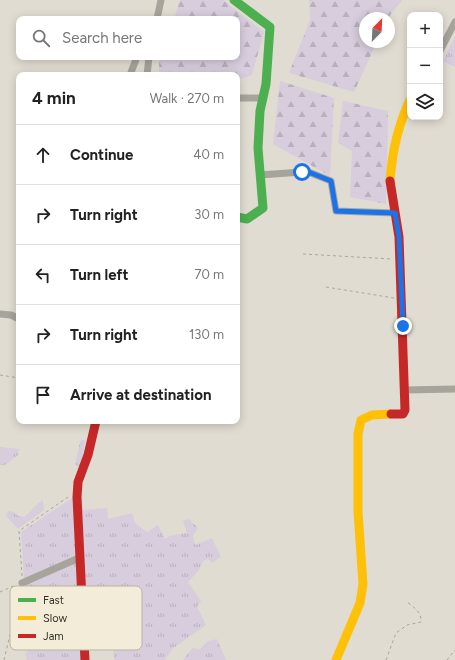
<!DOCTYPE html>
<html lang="en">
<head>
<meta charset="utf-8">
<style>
	:root { --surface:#fff; --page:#f2f2f2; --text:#222; --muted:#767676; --line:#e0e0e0 }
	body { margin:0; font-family:Figtree,sans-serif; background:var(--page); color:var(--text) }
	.controls { position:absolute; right:12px; top:12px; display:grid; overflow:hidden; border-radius:8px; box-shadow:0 2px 10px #0003 }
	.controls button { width:36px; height:36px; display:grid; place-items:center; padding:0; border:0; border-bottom:1px solid var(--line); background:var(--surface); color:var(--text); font:20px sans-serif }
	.compass { position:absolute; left:359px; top:12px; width:36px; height:36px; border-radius:50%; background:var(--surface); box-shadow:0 2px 10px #0003; rotate:24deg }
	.stop { position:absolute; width:12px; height:12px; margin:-9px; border:3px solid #1a73e8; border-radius:50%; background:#fff }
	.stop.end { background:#1a73e8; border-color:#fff; box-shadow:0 1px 4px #0008 }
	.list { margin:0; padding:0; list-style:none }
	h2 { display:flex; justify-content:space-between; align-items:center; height:52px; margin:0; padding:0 16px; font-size:17px }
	h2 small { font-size:13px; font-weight:400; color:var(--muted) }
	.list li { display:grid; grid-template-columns:26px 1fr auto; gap:12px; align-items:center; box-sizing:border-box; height:60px; padding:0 16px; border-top:1px solid var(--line) }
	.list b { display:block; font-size:15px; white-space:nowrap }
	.list em { font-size:13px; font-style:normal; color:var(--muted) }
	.icon { flex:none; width:22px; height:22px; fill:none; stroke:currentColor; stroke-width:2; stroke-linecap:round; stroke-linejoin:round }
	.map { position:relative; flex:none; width:455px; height:660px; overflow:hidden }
	.search { position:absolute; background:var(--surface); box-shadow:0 2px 10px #0003; left:16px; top:16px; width:224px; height:44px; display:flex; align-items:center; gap:10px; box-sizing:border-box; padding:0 14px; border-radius:8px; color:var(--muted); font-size:15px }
	.panel { position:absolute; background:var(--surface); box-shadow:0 2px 10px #0003; left:16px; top:72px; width:224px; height:352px; border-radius:8px }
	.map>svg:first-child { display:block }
</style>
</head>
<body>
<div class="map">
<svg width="455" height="660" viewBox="0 0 455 660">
	<defs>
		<pattern id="grass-tufts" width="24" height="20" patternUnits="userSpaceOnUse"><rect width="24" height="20" fill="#d7cddd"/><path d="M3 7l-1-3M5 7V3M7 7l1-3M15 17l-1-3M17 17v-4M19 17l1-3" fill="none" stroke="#b9b0be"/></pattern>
		<pattern id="forest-firs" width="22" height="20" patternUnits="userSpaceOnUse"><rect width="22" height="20" fill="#d7cddd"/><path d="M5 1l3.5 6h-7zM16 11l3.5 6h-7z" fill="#b9b0be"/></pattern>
	</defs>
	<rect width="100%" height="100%" fill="#e0dcd1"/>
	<g fill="url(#grass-tufts)">
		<polygon points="455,37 455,67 443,61"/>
		<polygon points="82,440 85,440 82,466 78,466 75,465 80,442"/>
		<polygon points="0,447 19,449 18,455 5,465 0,465"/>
		<polygon points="75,496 76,557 24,580 21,532"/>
		<path d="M 43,500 L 44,510 L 18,529 L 6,516 L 8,511 L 14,512 L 18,516 L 24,517 C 32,511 35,505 43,500 Z"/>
		<polygon points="107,508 108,519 132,513 135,523 147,532 158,525 165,539 169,536 187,533 183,521 189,519 198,528 193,536 195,545 212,538 221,557 212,563 208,559 203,561 199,570 188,582 201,601 197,607 206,625 172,649 165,660 114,660 112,621 86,624 81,537 82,510"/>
		<polygon points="73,563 78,564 78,591 53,604 54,617 80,614 83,660 27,660 25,655 28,650 25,650 23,587 26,584"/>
		<polygon points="217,639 226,660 183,660 192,648 200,649 208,641"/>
	</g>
	<g fill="url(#forest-firs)">
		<polygon points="180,0 223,0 264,32 252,75 237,80 237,75 159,75 159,63 161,57 237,57 237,19 174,19"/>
		<polygon points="309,0 402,0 388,18 365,18 365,42 377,42 354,92 289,73 310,20"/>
		<polygon points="280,81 334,98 330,176 273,144"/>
		<polygon points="343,101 388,111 386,204 350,197 352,151 338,143"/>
	</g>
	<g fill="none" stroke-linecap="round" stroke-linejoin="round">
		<g stroke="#a9a69e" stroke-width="1" stroke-dasharray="3 3" stroke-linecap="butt">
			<polyline points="303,254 392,259"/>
			<polyline points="326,287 394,298"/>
			<polyline points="0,375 19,378"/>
			<polyline points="22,576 19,531 68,497"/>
			<polyline points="0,592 16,585"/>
			<polyline points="4,660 21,589"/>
			<path d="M 386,660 L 396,633 L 407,625 L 421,622 C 422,613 414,607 407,602"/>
			<polyline points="447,660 455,650"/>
		</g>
		<polyline stroke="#a6a49b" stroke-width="3.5" points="56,619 82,616"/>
		<g stroke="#a6a49b" stroke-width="7">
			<polyline points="157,19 161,0"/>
			<polyline points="440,51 455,22"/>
			<polyline points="130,75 137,57"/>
			<polyline points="147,75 149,57"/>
			<polyline points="237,98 263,98"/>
			<polyline points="260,175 302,172 311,173 331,181 336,211 395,213"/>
			<polyline points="0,314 11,315 19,319"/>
			<polyline points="405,390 455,389"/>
			<polyline points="22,583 79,558"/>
		</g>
		<polyline stroke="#4caf50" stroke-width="9" points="234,0 270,27 266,84 260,111 258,148 263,208 247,219 237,217"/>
		<g stroke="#ffc107" stroke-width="9">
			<path d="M 390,181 C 392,153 398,125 410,100"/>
			<polyline points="336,660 360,603 363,584 358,512 358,434 361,420 372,415 391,414"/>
		</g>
		<g stroke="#c62828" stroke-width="9">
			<polyline points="390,181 399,237 405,410 403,414 391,414"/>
			<polyline points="85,660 77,497 78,482 88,455 96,421"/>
		</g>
	</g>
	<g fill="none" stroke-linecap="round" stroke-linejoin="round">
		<polyline stroke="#1a73e8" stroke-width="5" points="302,172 311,173 331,181 336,211 395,213 399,237 403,326"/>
	</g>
	<rect x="10" y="586" width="132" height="64" rx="6" fill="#f3ecd8" stroke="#b9b4a3" stroke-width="1"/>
	<rect x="18" y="598" width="18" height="4" fill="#4caf50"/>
	<rect x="18" y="616" width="18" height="4" fill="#ffc107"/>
	<rect x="18" y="634" width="18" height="4" fill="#c62828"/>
	<g font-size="11" fill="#333028">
		<text x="43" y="604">Fast</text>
		<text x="43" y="622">Slow</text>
		<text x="43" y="640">Jam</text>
	</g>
</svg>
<div class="controls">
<button>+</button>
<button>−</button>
<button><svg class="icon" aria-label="layers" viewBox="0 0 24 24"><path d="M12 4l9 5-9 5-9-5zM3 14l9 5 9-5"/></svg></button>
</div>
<svg class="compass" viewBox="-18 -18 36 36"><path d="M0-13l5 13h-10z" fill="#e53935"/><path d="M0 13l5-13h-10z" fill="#767676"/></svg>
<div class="stop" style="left:302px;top:172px"></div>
<div class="stop end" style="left:403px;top:326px"></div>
<div class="search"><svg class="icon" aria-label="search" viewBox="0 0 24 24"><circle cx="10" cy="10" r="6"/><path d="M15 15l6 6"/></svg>Search here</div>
<section class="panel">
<h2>4 min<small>Walk · 270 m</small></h2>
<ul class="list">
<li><svg class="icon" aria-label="ahead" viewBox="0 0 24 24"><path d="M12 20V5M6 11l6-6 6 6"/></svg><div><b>Continue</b></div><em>40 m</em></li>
<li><svg class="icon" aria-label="right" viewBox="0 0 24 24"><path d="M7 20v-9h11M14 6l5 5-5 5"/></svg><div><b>Turn right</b></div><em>30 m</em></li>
<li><svg class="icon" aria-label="left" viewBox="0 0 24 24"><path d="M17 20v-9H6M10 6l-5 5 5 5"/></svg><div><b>Turn left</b></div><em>70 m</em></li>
<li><svg class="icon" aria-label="right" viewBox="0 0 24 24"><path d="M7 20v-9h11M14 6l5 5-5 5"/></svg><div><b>Turn right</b></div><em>130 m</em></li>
<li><svg class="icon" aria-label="arrive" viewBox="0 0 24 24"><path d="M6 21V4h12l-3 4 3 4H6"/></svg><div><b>Arrive at destination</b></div></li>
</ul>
</section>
</div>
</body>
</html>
